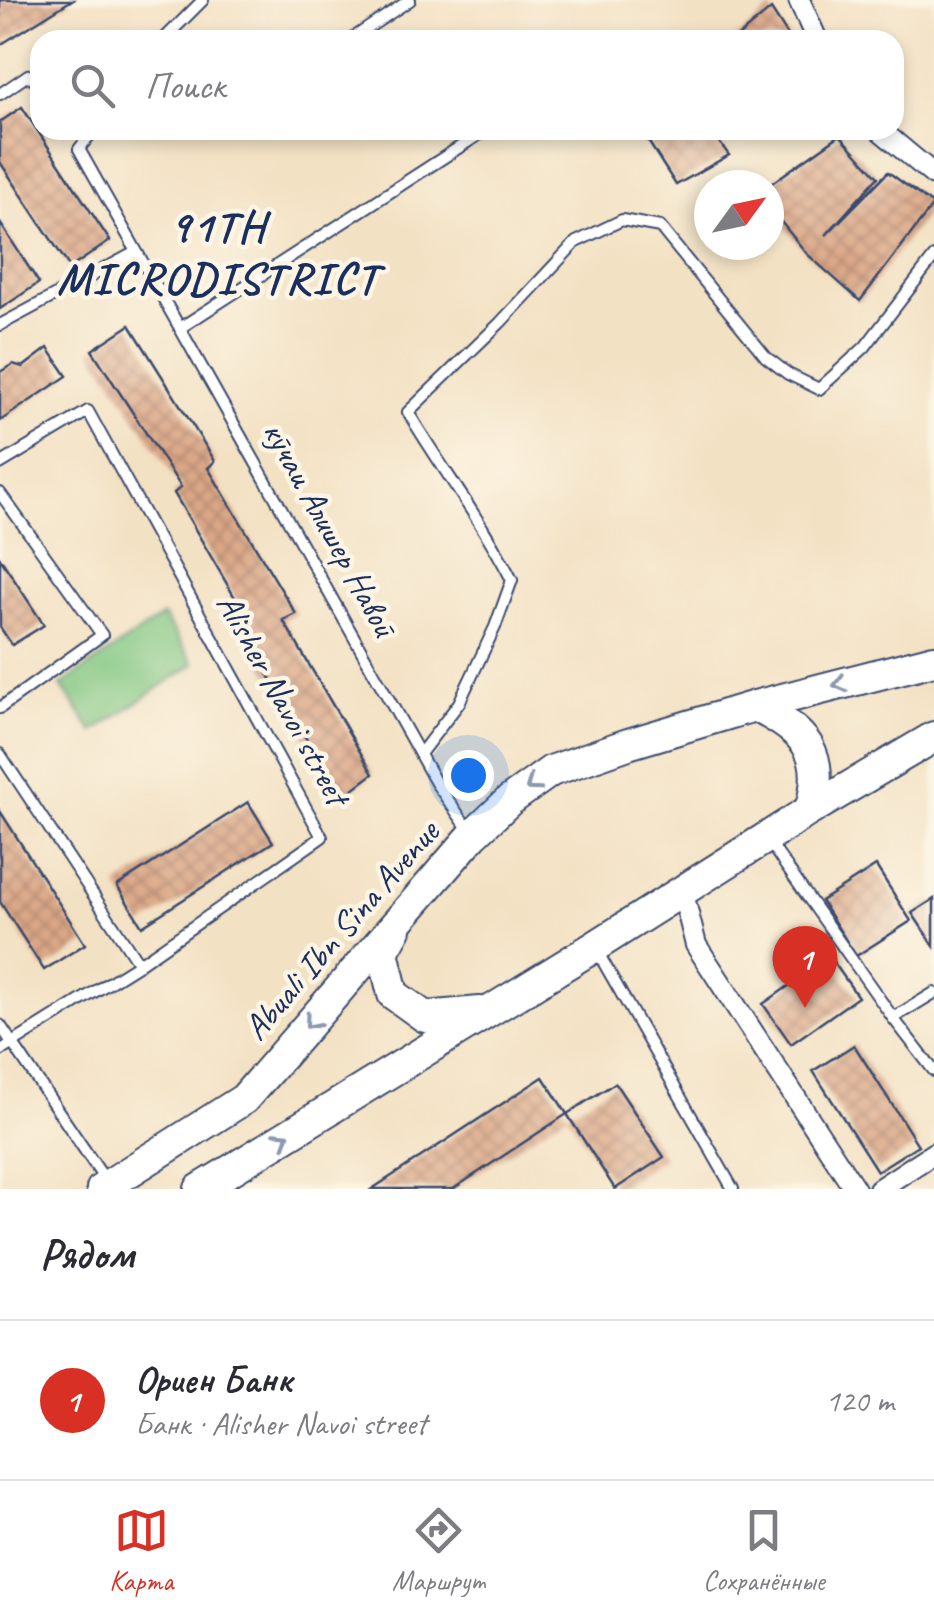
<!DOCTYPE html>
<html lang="ru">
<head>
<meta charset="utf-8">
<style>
	:root { --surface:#fff; --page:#f7f7f7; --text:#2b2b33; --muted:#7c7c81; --line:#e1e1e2; --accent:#d93025 }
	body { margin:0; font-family:Caveat,sans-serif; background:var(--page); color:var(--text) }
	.compass { position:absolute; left:694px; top:170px; width:90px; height:90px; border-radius:50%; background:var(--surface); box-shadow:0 5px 15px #0003; rotate:57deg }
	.you { position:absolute; left:468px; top:775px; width:35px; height:35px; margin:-25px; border:8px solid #fff; border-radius:50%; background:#1a73e8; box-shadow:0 0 0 15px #1a73e833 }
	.badge { display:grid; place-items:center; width:65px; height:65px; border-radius:50%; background:var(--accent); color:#fff; font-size:32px; font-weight:700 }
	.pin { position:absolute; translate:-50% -82px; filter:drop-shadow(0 2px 5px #0008) }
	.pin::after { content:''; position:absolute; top:52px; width:35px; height:30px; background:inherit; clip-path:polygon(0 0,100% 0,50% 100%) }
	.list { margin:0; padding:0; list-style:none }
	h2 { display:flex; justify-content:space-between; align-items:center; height:130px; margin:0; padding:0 40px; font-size:42px }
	h2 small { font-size:32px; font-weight:400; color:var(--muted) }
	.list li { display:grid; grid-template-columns:65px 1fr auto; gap:30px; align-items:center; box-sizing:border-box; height:160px; padding:0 40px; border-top:2px solid var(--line) }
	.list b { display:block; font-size:38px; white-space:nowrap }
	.list p { margin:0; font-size:32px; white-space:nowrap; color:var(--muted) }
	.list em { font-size:32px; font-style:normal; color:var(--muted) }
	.icon { flex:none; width:55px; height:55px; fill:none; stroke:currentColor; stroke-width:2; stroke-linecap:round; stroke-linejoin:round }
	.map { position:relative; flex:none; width:934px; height:1189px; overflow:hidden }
	.search { position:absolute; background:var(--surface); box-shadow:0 5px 15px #0003; left:30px; right:30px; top:30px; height:110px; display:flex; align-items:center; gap:25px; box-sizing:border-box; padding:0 35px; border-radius:30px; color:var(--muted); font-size:38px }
	.sheet { height:290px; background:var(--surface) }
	nav { display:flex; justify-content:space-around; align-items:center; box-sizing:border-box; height:140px; border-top:2px solid var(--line); background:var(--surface); font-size:28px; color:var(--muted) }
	nav a { display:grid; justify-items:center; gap:5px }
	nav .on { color:var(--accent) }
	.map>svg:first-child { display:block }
</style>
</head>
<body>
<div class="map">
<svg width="934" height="1189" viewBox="0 0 934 1189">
	<defs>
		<pattern id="building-cross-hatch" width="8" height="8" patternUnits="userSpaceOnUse" patternTransform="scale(2.5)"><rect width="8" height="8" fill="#dca786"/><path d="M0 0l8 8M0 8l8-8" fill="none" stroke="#b28871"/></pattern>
	</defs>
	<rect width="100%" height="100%" fill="#fcf5e5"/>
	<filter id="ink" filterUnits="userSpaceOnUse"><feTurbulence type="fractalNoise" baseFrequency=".01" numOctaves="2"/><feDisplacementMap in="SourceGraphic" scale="20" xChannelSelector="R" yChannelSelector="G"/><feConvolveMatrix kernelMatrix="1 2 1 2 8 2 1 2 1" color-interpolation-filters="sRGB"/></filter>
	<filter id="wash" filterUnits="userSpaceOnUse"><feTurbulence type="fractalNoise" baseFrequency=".0048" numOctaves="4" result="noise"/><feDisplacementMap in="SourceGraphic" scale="40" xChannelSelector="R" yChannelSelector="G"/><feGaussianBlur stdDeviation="2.25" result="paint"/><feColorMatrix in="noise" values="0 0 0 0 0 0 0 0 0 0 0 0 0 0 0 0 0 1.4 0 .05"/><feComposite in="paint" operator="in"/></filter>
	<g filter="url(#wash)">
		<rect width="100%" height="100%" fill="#f3e1c3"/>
		<polygon fill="#80c681" stroke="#4e7a70" stroke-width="2.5" points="163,616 194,664 93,732 61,685"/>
		<g id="blocks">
			<g fill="url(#building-cross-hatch)">
				<polygon points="0,0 72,0 0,45"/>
				<polygon points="771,9 791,40 734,40"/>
				<polygon points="22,107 110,241 70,268 0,162 0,122"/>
				<polygon points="641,130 710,130 729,155 676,185"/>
				<polygon points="840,135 878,177 826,235 888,172 933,205 860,301 807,254 769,207 769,185"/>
				<polygon points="0,223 39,283 0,309"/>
				<polygon points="130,325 215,461 208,468 296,614 283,620 373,774 341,798 251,645 259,639 174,493 181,487 92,350"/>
				<polygon points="48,348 67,376 0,421 0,372 13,364 23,367"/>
				<polygon points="0,558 44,625 12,645 0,627"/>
				<polygon points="248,802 273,842 142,926 117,886"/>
				<polygon points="0,811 85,944 44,970 0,902"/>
				<polygon points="876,866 911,921 856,956 821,901"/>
				<polygon points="934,899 934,946 912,913"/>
				<polygon points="830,957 858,997 791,1044 763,1004"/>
				<polygon points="854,1045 918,1145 877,1171 813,1071"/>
				<polygon points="543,1077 567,1114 453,1189 372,1189"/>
				<polygon points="615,1083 664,1157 615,1189 567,1114"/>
			</g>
		</g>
	</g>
	<g filter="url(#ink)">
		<use href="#blocks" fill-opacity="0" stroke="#3b4a6d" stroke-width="2.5"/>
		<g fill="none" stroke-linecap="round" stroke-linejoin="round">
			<defs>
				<g id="lane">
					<polyline points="163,40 203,0"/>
					<polyline points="350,40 410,0"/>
					<polyline points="0,94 28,75 40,85"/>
					<polyline points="94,130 79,149 436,783 472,834"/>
					<polyline points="0,325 136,252"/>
					<polyline points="180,328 486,130"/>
					<polyline points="0,464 88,411 322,837 139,964 0,1051"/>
					<polyline points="0,493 102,635 0,708"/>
					<polyline points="0,754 139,964"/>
					<path d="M 420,754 L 459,703 L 495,627 L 512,580 C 482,521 442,469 408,412 L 500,323 L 576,242 L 622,220 L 660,227 L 766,357 L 788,374 L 819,389 L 865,347 L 934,257"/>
					<polyline points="769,842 893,1018 934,993"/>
					<polyline points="597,951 733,1189"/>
					<polyline points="893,1018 934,1071"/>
					<polyline points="0,1025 105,1180"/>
				</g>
				<g id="street">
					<polyline points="799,0 817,40"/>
					<polyline points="880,130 934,175"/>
					<polyline points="682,890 696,945 855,1189"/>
					<polyline points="879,1189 934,1153"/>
				</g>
				<g id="secondary">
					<path d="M 755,706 C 804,731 828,752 810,810"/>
					<polyline points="396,929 383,952 393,994 425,1017 480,1012"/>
					<polyline points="102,1189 244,1099 473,835 509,801 551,771 628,744 755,706 934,660"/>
					<polyline points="200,1189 594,947 810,810 934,737"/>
				</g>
			</defs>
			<use href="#lane" stroke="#3b4a6d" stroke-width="14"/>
			<use href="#street" stroke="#3b4a6d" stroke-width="24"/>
			<use href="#secondary" stroke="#3b4a6d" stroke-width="34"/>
			<use href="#lane" stroke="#fff" stroke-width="10"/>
			<use href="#street" stroke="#fff" stroke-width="20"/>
			<use href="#secondary" stroke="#fff" stroke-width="30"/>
		</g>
		<defs><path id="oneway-chevron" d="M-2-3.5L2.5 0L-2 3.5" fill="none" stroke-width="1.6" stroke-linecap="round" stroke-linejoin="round" transform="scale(2.5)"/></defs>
		<g stroke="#8d97ae">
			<use href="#oneway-chevron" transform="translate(840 684) rotate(166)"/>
			<use href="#oneway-chevron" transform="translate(532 785) rotate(144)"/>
			<use href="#oneway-chevron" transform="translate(311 1022) rotate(131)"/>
			<use href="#oneway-chevron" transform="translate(283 1138) rotate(-32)"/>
		</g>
	</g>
	<g text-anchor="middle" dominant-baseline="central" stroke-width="9" stroke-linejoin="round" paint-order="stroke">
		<g font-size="35" fill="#1b2f5e" stroke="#fcf5e5">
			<text transform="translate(330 529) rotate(61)">кӯчаи Алишер Навоӣ</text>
			<text transform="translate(283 699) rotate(61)">Alisher Navoi street</text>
			<text transform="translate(341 930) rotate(-49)">Abuali Ibn Sina Avenue</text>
		</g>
		<g font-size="45" font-weight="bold" letter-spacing="2.5" fill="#1b2f5e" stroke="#fcf5e5">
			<text x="218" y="226">91TH<tspan x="218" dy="52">MICRODISTRICT</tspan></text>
		</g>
	</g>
</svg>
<svg class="compass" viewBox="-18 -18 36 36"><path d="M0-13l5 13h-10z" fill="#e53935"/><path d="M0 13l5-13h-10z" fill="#7c7c81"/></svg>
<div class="you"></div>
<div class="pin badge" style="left:805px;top:1008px">1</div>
<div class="search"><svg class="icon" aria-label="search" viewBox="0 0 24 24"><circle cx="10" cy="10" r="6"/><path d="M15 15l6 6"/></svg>Поиск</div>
</div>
<section class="sheet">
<h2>Рядом<small></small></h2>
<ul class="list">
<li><span class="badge">1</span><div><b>Ориен Банк</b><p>Банк · Alisher Navoi street</p></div><em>120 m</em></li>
</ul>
</section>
<nav>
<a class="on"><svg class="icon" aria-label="map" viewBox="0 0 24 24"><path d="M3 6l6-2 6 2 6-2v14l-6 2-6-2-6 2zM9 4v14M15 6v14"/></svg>Карта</a>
<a><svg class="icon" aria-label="directions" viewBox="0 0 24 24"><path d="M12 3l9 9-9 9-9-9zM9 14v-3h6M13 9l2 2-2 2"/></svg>Маршрут</a>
<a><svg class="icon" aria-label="saved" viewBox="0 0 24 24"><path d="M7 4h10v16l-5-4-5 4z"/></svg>Сохранённые</a>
</nav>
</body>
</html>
